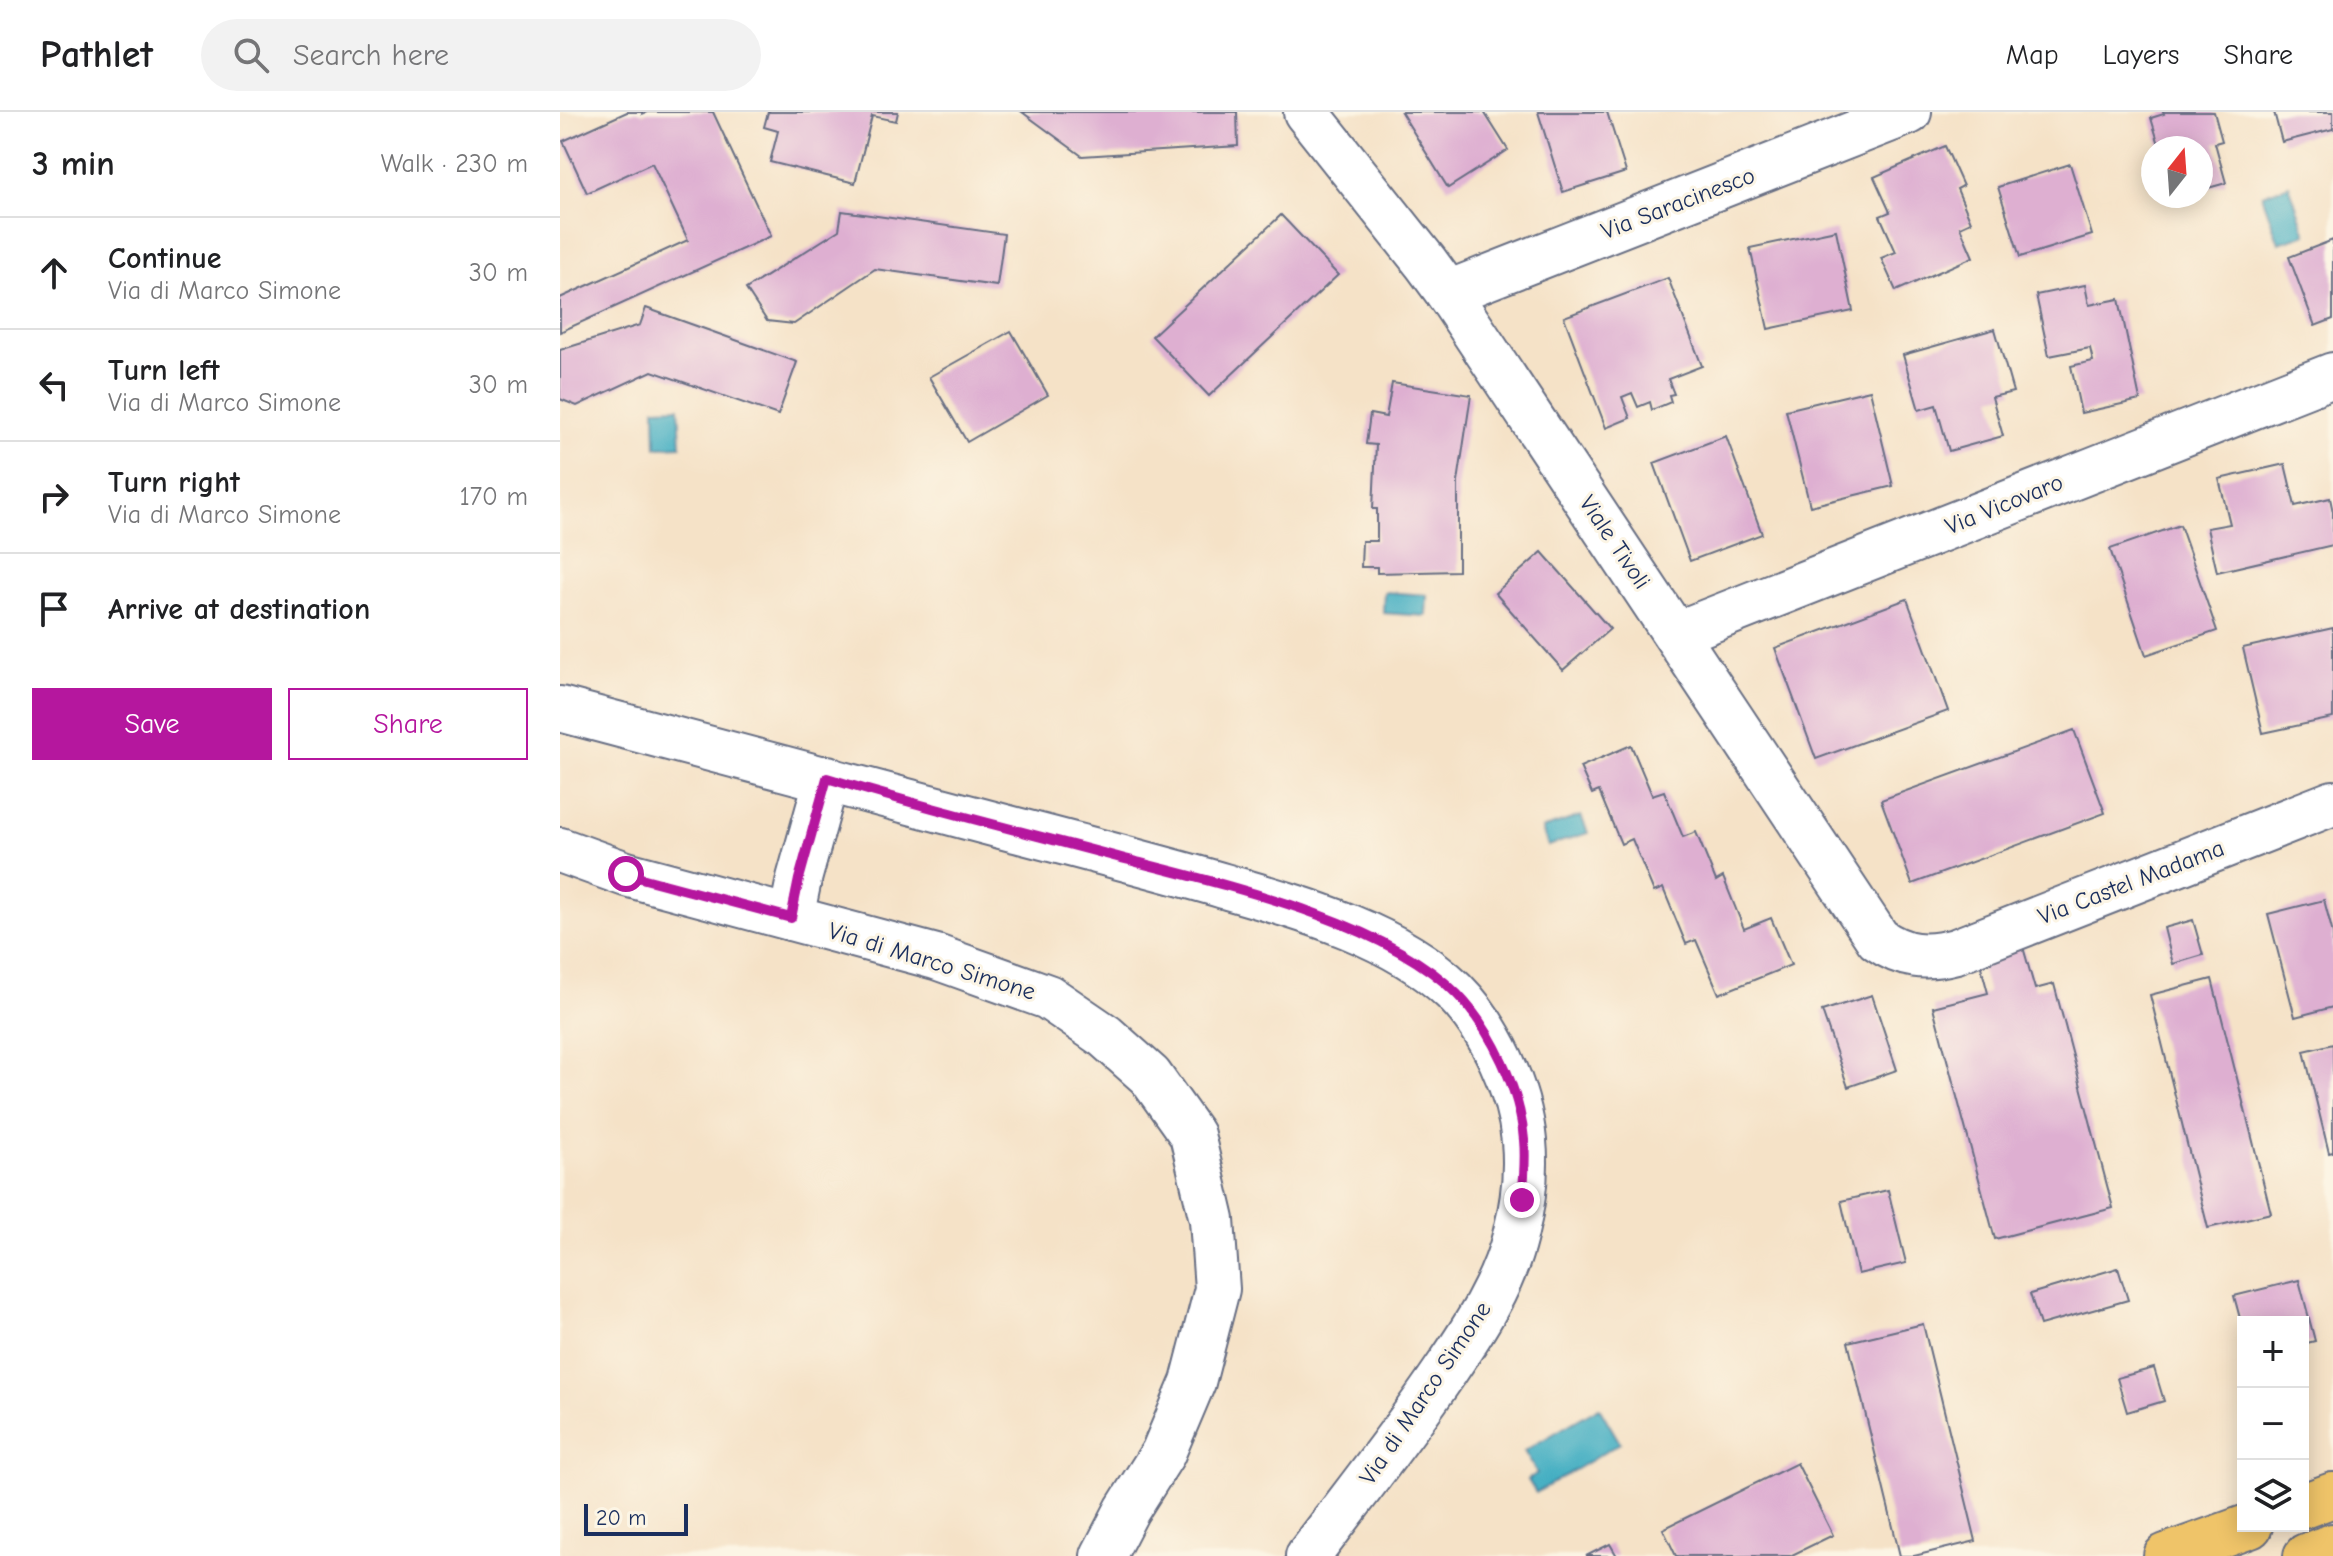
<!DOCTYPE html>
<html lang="en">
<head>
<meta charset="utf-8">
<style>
	:root { --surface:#fff; --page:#f2f2f2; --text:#202124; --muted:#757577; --line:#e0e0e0; --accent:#b5179e }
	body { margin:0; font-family:"Comic Neue",sans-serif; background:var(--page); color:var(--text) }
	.controls { position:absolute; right:24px; bottom:24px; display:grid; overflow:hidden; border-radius:0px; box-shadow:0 4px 20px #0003 }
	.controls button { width:72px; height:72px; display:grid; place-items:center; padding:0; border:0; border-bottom:2px solid var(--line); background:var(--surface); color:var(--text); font:40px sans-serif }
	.compass { position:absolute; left:1581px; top:24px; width:72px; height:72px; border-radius:50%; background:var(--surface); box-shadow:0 4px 20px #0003; rotate:17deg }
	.scale { position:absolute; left:24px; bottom:20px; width:104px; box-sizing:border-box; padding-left:8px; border:4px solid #1b2f5e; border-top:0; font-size:22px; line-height:28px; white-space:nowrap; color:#1b2f5e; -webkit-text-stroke:6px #fcf5e5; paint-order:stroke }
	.stop { position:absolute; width:24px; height:24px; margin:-18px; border:6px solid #b5179e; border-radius:50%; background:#fff }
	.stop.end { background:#b5179e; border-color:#fff; box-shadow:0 2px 8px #0008 }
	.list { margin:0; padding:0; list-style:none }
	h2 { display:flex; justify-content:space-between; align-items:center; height:104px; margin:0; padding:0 32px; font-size:34px }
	h2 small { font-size:26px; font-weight:400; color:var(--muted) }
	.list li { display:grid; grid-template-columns:52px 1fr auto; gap:24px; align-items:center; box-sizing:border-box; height:112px; padding:0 32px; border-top:2px solid var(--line) }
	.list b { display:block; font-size:30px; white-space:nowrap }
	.list p { margin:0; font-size:26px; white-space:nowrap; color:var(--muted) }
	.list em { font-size:26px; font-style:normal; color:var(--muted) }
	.actions { display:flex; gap:16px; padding:24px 32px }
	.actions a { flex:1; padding:18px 0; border:2px solid var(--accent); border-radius:0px; text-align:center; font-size:28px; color:var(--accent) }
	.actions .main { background:var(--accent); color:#fff }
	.icon { flex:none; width:44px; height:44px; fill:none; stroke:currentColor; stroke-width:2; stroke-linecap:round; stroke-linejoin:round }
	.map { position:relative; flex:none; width:1773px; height:1444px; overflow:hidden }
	header { display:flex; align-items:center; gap:48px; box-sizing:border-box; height:112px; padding:0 40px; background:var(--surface); border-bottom:2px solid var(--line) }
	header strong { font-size:38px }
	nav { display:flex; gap:44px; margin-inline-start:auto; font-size:28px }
	.search { width:560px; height:72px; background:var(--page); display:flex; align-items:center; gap:20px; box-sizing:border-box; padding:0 28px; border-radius:44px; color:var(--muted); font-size:30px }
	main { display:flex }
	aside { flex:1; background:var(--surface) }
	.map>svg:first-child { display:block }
</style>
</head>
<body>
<header>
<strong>Pathlet</strong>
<div class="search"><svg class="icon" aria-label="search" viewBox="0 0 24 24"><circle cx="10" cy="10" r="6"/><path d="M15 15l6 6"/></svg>Search here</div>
<nav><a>Map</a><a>Layers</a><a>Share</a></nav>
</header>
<main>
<aside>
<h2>3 min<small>Walk · 230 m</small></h2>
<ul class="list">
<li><svg class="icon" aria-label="ahead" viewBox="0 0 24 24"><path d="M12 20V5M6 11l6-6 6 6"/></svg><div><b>Continue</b><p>Via di Marco Simone</p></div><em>30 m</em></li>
<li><svg class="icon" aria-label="left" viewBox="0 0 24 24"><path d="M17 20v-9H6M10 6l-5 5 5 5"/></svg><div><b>Turn left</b><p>Via di Marco Simone</p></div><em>30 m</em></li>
<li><svg class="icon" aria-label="right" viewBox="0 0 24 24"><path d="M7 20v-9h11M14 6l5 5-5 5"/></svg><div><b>Turn right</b><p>Via di Marco Simone</p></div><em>170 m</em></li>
<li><svg class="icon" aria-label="arrive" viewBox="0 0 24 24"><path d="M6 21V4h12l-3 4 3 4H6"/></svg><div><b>Arrive at destination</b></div></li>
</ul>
<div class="actions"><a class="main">Save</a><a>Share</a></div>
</aside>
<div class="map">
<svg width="1773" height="1444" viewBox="0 0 1773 1444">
	<rect width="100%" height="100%" fill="#fcf5e5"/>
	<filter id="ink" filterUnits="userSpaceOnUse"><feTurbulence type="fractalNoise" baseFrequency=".0125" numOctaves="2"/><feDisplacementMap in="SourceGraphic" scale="16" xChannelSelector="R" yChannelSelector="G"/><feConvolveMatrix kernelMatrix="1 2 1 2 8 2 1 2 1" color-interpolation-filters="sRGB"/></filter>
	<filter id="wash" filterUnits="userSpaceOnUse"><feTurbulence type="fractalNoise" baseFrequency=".006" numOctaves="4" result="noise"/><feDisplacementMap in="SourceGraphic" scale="32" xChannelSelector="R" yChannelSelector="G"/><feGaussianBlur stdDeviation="1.8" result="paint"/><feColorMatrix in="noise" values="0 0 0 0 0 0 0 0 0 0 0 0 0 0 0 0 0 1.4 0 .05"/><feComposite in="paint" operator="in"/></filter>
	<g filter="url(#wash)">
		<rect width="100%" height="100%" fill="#f5e2c7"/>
		<g fill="#43aec2" stroke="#2f6e90" stroke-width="2">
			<polygon points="1729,73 1746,122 1719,131 1702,83"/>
			<polygon points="119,295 121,334 96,335 95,296"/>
			<polygon points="824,480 867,483 866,504 823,501"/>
			<polygon points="1021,704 1028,721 988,734 982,717"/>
			<polygon points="1039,1295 1060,1331 976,1381 968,1368 977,1361 964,1339"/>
		</g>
		<g id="blocks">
			<g fill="#deafd1">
				<polygon points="67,0 82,0 82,2 87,0 153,0 211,124 0,220 0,186 128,128 92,51 27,81 3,29"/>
				<polygon points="208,0 338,0 336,9 312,4 295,71 210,50 218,19 204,15"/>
				<polygon points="462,0 677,0 678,34 522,44"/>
				<polygon points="841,0 924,0 948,38 888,76"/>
				<polygon points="978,0 1047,0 1066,60 1003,80"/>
				<polygon points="1603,0 1654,0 1662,29 1655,31 1666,71 1641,78 1641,36 1600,36 1591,6 1604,2"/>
				<polygon points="1714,0 1773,0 1773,17 1722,30"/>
				<polygon points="1385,34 1403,74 1397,77 1411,110 1400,115 1413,145 1336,179 1321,146 1336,140 1320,104 1330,100 1314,65"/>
				<polygon points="1510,52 1532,123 1460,145 1438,75"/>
				<polygon points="282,99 444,122 437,174 315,157 234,212 207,209 186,177 279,118"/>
				<polygon points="721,103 778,163 649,284 592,224"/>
				<polygon points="1276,118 1293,199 1208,217 1190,136"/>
				<polygon points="1773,128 1773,207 1755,214 1729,145"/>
				<polygon points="1108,166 1142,254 1108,267 1114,282 1109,283 1111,290 1092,298 1090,290 1078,295 1072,281 1062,285 1070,306 1046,316 1004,205"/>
				<polygon points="1525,173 1529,193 1559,187 1580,288 1521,301 1511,254 1533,249 1530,236 1489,244 1476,183"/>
				<polygon points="86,196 237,250 218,303 92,259 17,294 0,287 0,238 80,213"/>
				<polygon points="1435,217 1453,280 1432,285 1443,324 1389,339 1376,293 1359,298 1343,243"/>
				<polygon points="451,219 488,283 407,330 369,265"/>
				<polygon points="832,271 911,283 898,370 898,459 817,461 817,455 801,455 802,429 817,429 817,397 813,397 816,333 806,332 810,302 826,305"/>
				<polygon points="1310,278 1333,374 1250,394 1226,298"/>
				<polygon points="1166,324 1202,422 1130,449 1094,351"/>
				<polygon points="1725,352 1735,394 1770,386 1773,400 1773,433 1657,460 1647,416 1670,412 1659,367"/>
				<polygon points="1620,413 1657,519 1586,543 1550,437"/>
				<polygon points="982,440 1050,517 1003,558 935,481"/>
				<polygon points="1347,487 1388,599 1256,647 1215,536"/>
				<polygon points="1773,516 1773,606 1703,621 1683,536"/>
				<polygon points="1514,618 1545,701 1352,772 1321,688"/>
				<polygon points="1071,633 1092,683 1104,679 1123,725 1136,720 1156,769 1163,765 1184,817 1211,806 1231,853 1159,882 1136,828 1126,832 1103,776 1094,780 1072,727 1061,732 1039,679 1032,682 1020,655"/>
				<polygon points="1764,788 1773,822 1773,895 1735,905 1708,802"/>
				<polygon points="1633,808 1643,843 1613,852 1604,816"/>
				<polygon points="1463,835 1475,877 1494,872 1553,1096 1435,1127 1373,895 1428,881 1419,847"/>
				<polygon points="1652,867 1711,1101 1648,1116 1590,883"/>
				<polygon points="1312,883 1337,958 1288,975 1262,899"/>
				<polygon points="1773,932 1773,1040 1769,1041 1744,939"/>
				<polygon points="1328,1078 1346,1151 1298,1162 1281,1089"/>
				<polygon points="1558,1156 1568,1188 1480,1213 1470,1182"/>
				<polygon points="1739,1168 1755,1229 1743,1232 1743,1210 1681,1210 1674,1184"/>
				<polygon points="1363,1212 1416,1429 1354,1444 1340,1444 1288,1230"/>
				<polygon points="1594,1256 1604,1289 1567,1300 1557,1266"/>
				<polygon points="1237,1351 1273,1423 1230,1444 1116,1444 1103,1417"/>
				<polygon points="1050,1432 1057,1444 1026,1444"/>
			</g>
		</g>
	</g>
	<g filter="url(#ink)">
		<use href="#blocks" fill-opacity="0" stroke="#676e83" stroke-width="2"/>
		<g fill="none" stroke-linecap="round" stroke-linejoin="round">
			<defs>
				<g id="minor">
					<path d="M 746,0 L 866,151 L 888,181 L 1318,827 C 1343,845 1366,847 1396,839 L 1773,691"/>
					<polyline points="888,181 1349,0"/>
					<polyline points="1116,522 1773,263"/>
					<path d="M 0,597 C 152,636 304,677 456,718 C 525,736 595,754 664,774 C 741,796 835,822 894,879 C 931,916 959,977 964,1029 C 967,1060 963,1093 955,1124 C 943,1173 914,1217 886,1258 C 843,1322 795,1382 748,1444"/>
					<polyline points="0,738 66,762 376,845 488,885 545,924 590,964 632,1023 652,1108 657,1177 633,1270 603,1341 567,1398 543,1444"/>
					<polyline points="231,806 239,767 267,666"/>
				</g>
				<g id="major">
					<polyline points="1743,1394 1773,1383"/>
					<polyline points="1606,1444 1690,1414"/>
					<polyline points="1746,1444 1773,1434"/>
				</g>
			</defs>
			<use href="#minor" stroke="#676e83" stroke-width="48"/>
			<use href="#major" stroke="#676e83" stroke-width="48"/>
			<use href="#minor" stroke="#fff" stroke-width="44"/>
			<use href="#major" stroke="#efc469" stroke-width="44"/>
		</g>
	</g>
	<g fill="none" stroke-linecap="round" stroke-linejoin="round" filter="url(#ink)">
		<path stroke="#b5179e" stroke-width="10" d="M 66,762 L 231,806 L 239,767 L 267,666 C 365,696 465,720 565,747 C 662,772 826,809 897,882 C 932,918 960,978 964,1028 C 966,1048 964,1068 962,1088"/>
	</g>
	<g text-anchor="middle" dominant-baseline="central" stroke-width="6" stroke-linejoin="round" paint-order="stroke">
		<g font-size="24" fill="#1b2f5e" stroke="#fcf5e5">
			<text transform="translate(1118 91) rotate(-21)">Via Saracinesco</text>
			<text transform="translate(1444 392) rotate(-22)">Via Vicovaro</text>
			<text transform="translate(1055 430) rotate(56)">Viale Tivoli</text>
			<text transform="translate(1571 770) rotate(-21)">Via Castel Madama</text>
			<text transform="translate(372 849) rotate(17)">Via di Marco Simone</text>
			<text transform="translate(865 1281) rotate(-56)">Via di Marco Simone</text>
		</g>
	</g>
</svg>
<div class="controls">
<button>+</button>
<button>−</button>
<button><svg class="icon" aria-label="layers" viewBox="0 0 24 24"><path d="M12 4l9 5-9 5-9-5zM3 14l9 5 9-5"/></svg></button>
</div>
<svg class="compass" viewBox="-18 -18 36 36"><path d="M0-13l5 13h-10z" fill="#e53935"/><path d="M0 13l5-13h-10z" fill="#757577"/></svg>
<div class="scale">20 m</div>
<div class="stop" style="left:66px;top:762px"></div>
<div class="stop end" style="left:962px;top:1088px"></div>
</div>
</main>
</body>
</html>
